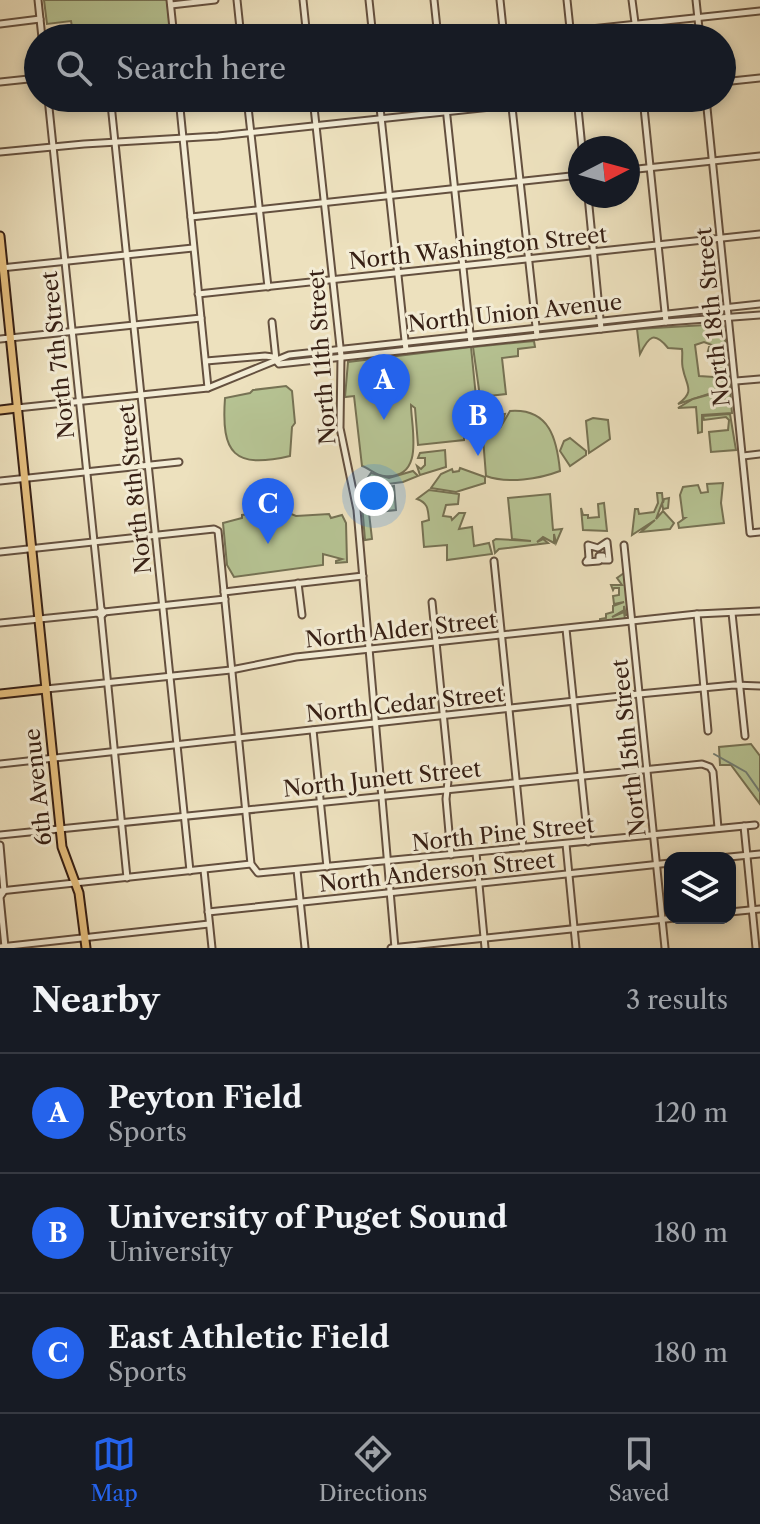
<!DOCTYPE html>
<html lang="en">
<head>
<meta charset="utf-8">
<style>
	:root { --surface:#171b24; --page:#242831; --text:#f1f3f6; --muted:#9ea1a6; --line:#363941; --accent:#2563eb }
	body { margin:0; font-family:"Libre Caslon Text",serif; background:var(--page); color:var(--text) }
	.controls { position:absolute; right:24px; bottom:24px; display:grid; overflow:hidden; border-radius:16px; box-shadow:0 4px 12px #0003 }
	.controls button { width:72px; height:72px; display:grid; place-items:center; padding:0; border:0; border-bottom:2px solid var(--line); background:var(--surface); color:var(--text); font:40px sans-serif }
	.compass { position:absolute; left:568px; top:136px; width:72px; height:72px; border-radius:50%; background:var(--surface); box-shadow:0 4px 12px #0003; rotate:84deg }
	.you { position:absolute; left:374px; top:496px; width:28px; height:28px; margin:-20px; border:6px solid #fff; border-radius:50%; background:#1a73e8; box-shadow:0 0 0 12px #1a73e833 }
	.badge { display:grid; place-items:center; width:52px; height:52px; border-radius:50%; background:var(--accent); color:#fff; font-size:26px; font-weight:700 }
	.pin { position:absolute; translate:-50% -66px; filter:drop-shadow(0 2px 4px #0008) }
	.pin::after { content:''; position:absolute; top:42px; width:28px; height:24px; background:inherit; clip-path:polygon(0 0,100% 0,50% 100%) }
	.list { margin:0; padding:0; list-style:none }
	h2 { display:flex; justify-content:space-between; align-items:center; height:104px; margin:0; padding:0 32px; font-size:34px }
	h2 small { font-size:26px; font-weight:400; color:var(--muted) }
	.list li { display:grid; grid-template-columns:52px 1fr auto; gap:24px; align-items:center; box-sizing:border-box; height:120px; padding:0 32px; border-top:2px solid var(--line) }
	.list b { display:block; font-size:30px; white-space:nowrap }
	.list p { margin:0; font-size:26px; white-space:nowrap; color:var(--muted) }
	.list em { font-size:26px; font-style:normal; color:var(--muted) }
	.icon { flex:none; width:44px; height:44px; fill:none; stroke:currentColor; stroke-width:2; stroke-linecap:round; stroke-linejoin:round }
	.map { position:relative; flex:none; width:760px; height:948px; overflow:hidden }
	.search { position:absolute; background:var(--surface); box-shadow:0 4px 12px #0003; left:24px; right:24px; top:24px; height:88px; display:flex; align-items:center; gap:20px; box-sizing:border-box; padding:0 28px; border-radius:44px; color:var(--muted); font-size:30px }
	.sheet { height:464px; background:var(--surface) }
	nav { display:flex; justify-content:space-around; align-items:center; box-sizing:border-box; height:112px; border-top:2px solid var(--line); background:var(--surface); font-size:22px; color:var(--muted) }
	nav a { display:grid; justify-items:center; gap:4px }
	nav .on { color:var(--accent) }
	.map>svg:first-child { display:block }
</style>
</head>
<body>
<div class="map">
<svg width="760" height="948" viewBox="0 0 760 948">
	<rect width="100%" height="100%" fill="#ede1be"/>
	<filter id="stains"><feTurbulence type="fractalNoise" baseFrequency=".0025" numOctaves="4"/><feColorMatrix values="0 0 0 0 .2 0 0 0 0 .09 0 0 0 0 .02 0 0 0 .5 -.17"/></filter>
	<radialGradient id="worn" r=".72"><stop offset=".6" stop-color="#630" stop-opacity="0"/><stop offset="1" stop-color="#630" stop-opacity=".3"/></radialGradient>
	<g fill="#b6c393" stroke="#767254" stroke-width="2">
		<polygon points="44,0 167,0 171,38 74,38 71,21 47,24"/>
		<path d="M 723,324 L 726,346 L 717,347 L 704,342 L 695,345 L 699,376 L 714,377 L 716,366 L 721,363 L 713,355 L 707,355 L 709,347 L 726,348 L 730,387 L 678,404 C 696,391 686,386 683,369 C 681,362 683,356 682,349 L 668,348 C 654,331 649,336 640,354 L 637,329 Z"/>
		<polygon points="534,341 535,347 518,349 518,356 502,358 506,394 480,397 473,347"/>
		<path d="M 471,347 L 476,397 L 476,401 L 472,402 L 471,396 L 464,398 L 465,407 L 460,408 L 461,416 L 466,415 L 467,431 L 464,432 L 464,440 L 418,445 L 415,408 L 411,405 C 411,427 426,480 384,476 C 375,475 369,468 362,466 L 354,396 L 345,397 L 348,362 Z"/>
		<path d="M 286,386 L 292,391 L 295,423 L 292,427 L 290,456 C 234,469 221,454 225,398 L 250,393 L 253,390 Z"/>
		<polygon points="730,389 732,413 702,415 702,432 698,433 696,407 678,408 693,399"/>
		<path d="M 510,411 C 550,408 557,440 560,471 C 539,479 508,484 486,476 L 482,425 L 488,425 L 488,420 L 495,419 L 495,415 L 505,414 L 500,428 Z"/>
		<polygon points="730,414 736,450 711,452 709,432 728,430 729,420 726,417 704,420 703,416"/>
		<polygon points="593,418 608,420 610,439 589,453 586,421"/>
		<polygon points="570,438 586,451 586,455 570,466 560,451 564,441"/>
		<polygon points="445,450 446,467 420,475 417,466 421,469 425,465 425,458 418,458 420,453"/>
		<polygon points="460,468 485,477 485,483 456,492 431,488 441,474 452,469 453,472 459,471"/>
		<polygon points="413,471 418,476 403,482 365,487 364,483 371,473 389,478"/>
		<polygon points="723,483 721,503 724,523 679,528 678,523 685,518 683,518 680,495 683,487 698,485 701,493 708,492 707,484"/>
		<polygon points="394,486 396,510 369,513 372,539 365,540 361,492"/>
		<path d="M 429,490 L 459,494 L 458,504 L 446,505 L 443,516 L 451,517 L 452,520 L 459,513 L 465,513 L 459,529 L 472,527 L 474,546 L 489,543 L 492,554 L 447,560 L 447,545 L 424,547 L 422,522 L 429,520 C 428,509 428,503 417,499 Z"/>
		<polygon points="657,493 662,493 663,503 664,499 669,498 668,508 663,509 662,503 656,519 663,511 674,523 670,529 641,532 655,520 632,535 635,509 638,509 639,514 654,512 658,503"/>
		<polygon points="550,494 553,530 562,529 556,543 554,534 554,543 543,537 537,542 543,539 548,543 499,549 495,553 493,541 496,539 531,541 512,539 508,498"/>
		<polygon points="604,503 607,531 583,530 581,508 583,515 588,515 588,518 599,517 598,504"/>
		<polygon points="274,511 284,511 296,516 329,514 331,518 342,515 346,523 347,562 336,563 336,561 342,559 323,554 323,565 234,577 227,565 223,523 242,518 242,515"/>
		<polygon points="624,573 629,615 626,615 624,606 624,610 612,617 624,612 625,619 600,622 600,619 606,618 606,614 613,612 613,606 624,602 614,604 613,596 619,595 619,588 614,588 613,590 611,585 622,585 617,578"/>
		<polygon points="751,744 760,756 760,804 731,765 720,765 719,747"/>
	</g>
	<g fill="none" stroke-linecap="round" stroke-linejoin="round">
		<polyline stroke="#727e74" stroke-width="2" points="714,754 746,772 760,792"/>
		<defs>
			<g id="minor">
				<polyline points="38,0 42,38"/>
				<polyline points="170,0 174,38"/>
				<polyline points="237,0 241,38"/>
				<polyline points="303,0 307,38"/>
				<polyline points="369,0 373,38"/>
				<polyline points="434,0 438,38"/>
				<polyline points="500,0 504,38"/>
				<polyline points="567,0 571,38"/>
				<polyline points="632,0 637,38"/>
				<polyline points="696,0 700,38"/>
				<polyline points="171,5 215,0"/>
				<polyline points="0,24 40,19"/>
				<polyline points="505,38 760,11"/>
				<polyline points="0,82 38,78"/>
				<polyline points="722,82 760,78"/>
				<polyline points="48,98 101,609"/>
				<polyline points="179,98 208,388"/>
				<polyline points="247,98 268,287"/>
				<polyline points="313,98 341,356 340,428 357,510 395,948"/>
				<polyline points="379,98 406,350"/>
				<polyline points="445,98 471,343"/>
				<polyline points="511,98 537,336"/>
				<polyline points="577,98 582,148"/>
				<polyline points="643,98 666,322"/>
				<polyline points="706,98 750,533 760,532"/>
				<polyline points="111,104 190,871"/>
				<polyline points="0,152 84,144 218,136 576,98"/>
				<polyline points="628,170 760,156"/>
				<polyline points="588,196 601,329"/>
				<polyline points="191,217 580,175"/>
				<polyline points="1,268 193,248"/>
				<polyline points="198,294 760,234"/>
				<polyline points="272,322 276,360"/>
				<polyline points="0,339 201,318"/>
				<polyline points="206,361 265,356 273,357 279,364 666,322 760,315"/>
				<polyline points="736,381 760,379"/>
				<polyline points="17,408 208,388 289,355 760,304"/>
				<polyline points="743,456 760,454"/>
				<polyline points="0,481 179,462"/>
				<polygon points="607,542 609,560 603,560 603,556 599,556 599,561 586,562 589,558 588,545 598,548"/>
				<polyline points="624,545 665,948"/>
				<polyline points="0,552 214,529 218,531 251,864 258,873 755,825"/>
				<polyline points="494,561 523,848"/>
				<polyline points="298,583 302,615"/>
				<polyline points="224,592 363,576"/>
				<polyline points="432,602 449,772 446,799 451,855"/>
				<polyline points="104,612 225,599"/>
				<polyline points="732,613 745,736"/>
				<polyline points="697,614 708,731"/>
				<polyline points="101,616 127,878"/>
				<polyline points="0,623 98,613 101,616 104,613 102,610 98,613"/>
				<polyline points="566,629 588,842"/>
				<polyline points="46,689 231,670 296,657 697,614 760,611"/>
				<polyline points="313,730 327,867"/>
				<polyline points="0,764 639,694 734,685 760,686"/>
				<polyline points="744,826 756,948"/>
				<polyline points="0,835 702,764 710,767 713,772 718,828"/>
				<polyline points="566,844 576,948"/>
				<polyline points="0,845 4,891 0,897 5,947"/>
				<polyline points="476,853 485,948"/>
				<polyline points="719,858 760,854"/>
				<polyline points="204,870 212,948"/>
				<polyline points="297,870 305,948"/>
				<polyline points="0,891 251,864"/>
				<polyline points="208,912 670,863"/>
				<polyline points="730,912 760,909"/>
				<polyline points="0,947 209,924"/>
				<polyline points="391,948 675,918"/>
			</g>
			<g id="major">
				<polyline points="0,236 62,847 79,893 86,948"/>
				<polyline points="0,410 17,408"/>
				<polyline points="0,694 46,689"/>
			</g>
		</defs>
		<use href="#minor" stroke="#64503f" stroke-width="9"/>
		<use href="#major" stroke="#372015" stroke-width="11"/>
		<use href="#minor" stroke="#f3ecd5" stroke-width="5"/>
		<use href="#major" stroke="#e6c07f" stroke-width="7"/>
	</g>
	<g text-anchor="middle" dominant-baseline="central" stroke-width="6" stroke-linejoin="round" paint-order="stroke">
		<g font-size="22" fill="#372015" stroke="#f3ecd5">
			<text transform="translate(478 248) rotate(-6)">North Washington Street</text>
			<text transform="translate(515 313) rotate(-6)">North Union Avenue</text>
			<text transform="translate(713 317) rotate(-96)">North 18th Street</text>
			<text transform="translate(58 355) rotate(-96)">North 7th Street</text>
			<text transform="translate(322 357) rotate(-94)">North 11th Street</text>
			<text transform="translate(135 489) rotate(-96)">North 8th Street</text>
			<text transform="translate(401 630) rotate(-6)">North Alder Street</text>
			<text transform="translate(405 704) rotate(-6)">North Cedar Street</text>
			<text transform="translate(629 748) rotate(-96)">North 15th Street</text>
			<text transform="translate(382 779) rotate(-6)">North Junett Street</text>
			<text transform="translate(38 787) rotate(-96)">6th Avenue</text>
			<text transform="translate(503 834) rotate(-6)">North Pine Street</text>
			<text transform="translate(437 872) rotate(-6)">North Anderson Street</text>
		</g>
	</g>
	<rect width="100%" height="100%" filter="url(#stains)"/>
	<rect width="100%" height="100%" fill="url(#worn)"/>
</svg>
<div class="controls">
<button><svg class="icon" aria-label="layers" viewBox="0 0 24 24"><path d="M12 4l9 5-9 5-9-5zM3 14l9 5 9-5"/></svg></button>
</div>
<svg class="compass" viewBox="-18 -18 36 36"><path d="M0-13l5 13h-10z" fill="#e53935"/><path d="M0 13l5-13h-10z" fill="#9ea1a6"/></svg>
<div class="you"></div>
<div class="pin badge" style="left:384px;top:420px">A</div>
<div class="pin badge" style="left:478px;top:456px">B</div>
<div class="pin badge" style="left:268px;top:544px">C</div>
<div class="search"><svg class="icon" aria-label="search" viewBox="0 0 24 24"><circle cx="10" cy="10" r="6"/><path d="M15 15l6 6"/></svg>Search here</div>
</div>
<section class="sheet">
<h2>Nearby<small>3 results</small></h2>
<ul class="list">
<li><span class="badge">A</span><div><b>Peyton Field</b><p>Sports</p></div><em>120 m</em></li>
<li><span class="badge">B</span><div><b>University of Puget Sound</b><p>University</p></div><em>180 m</em></li>
<li><span class="badge">C</span><div><b>East Athletic Field</b><p>Sports</p></div><em>180 m</em></li>
</ul>
</section>
<nav>
<a class="on"><svg class="icon" aria-label="map" viewBox="0 0 24 24"><path d="M3 6l6-2 6 2 6-2v14l-6 2-6-2-6 2zM9 4v14M15 6v14"/></svg>Map</a>
<a><svg class="icon" aria-label="directions" viewBox="0 0 24 24"><path d="M12 3l9 9-9 9-9-9zM9 14v-3h6M13 9l2 2-2 2"/></svg>Directions</a>
<a><svg class="icon" aria-label="saved" viewBox="0 0 24 24"><path d="M7 4h10v16l-5-4-5 4z"/></svg>Saved</a>
</nav>
</body>
</html>
